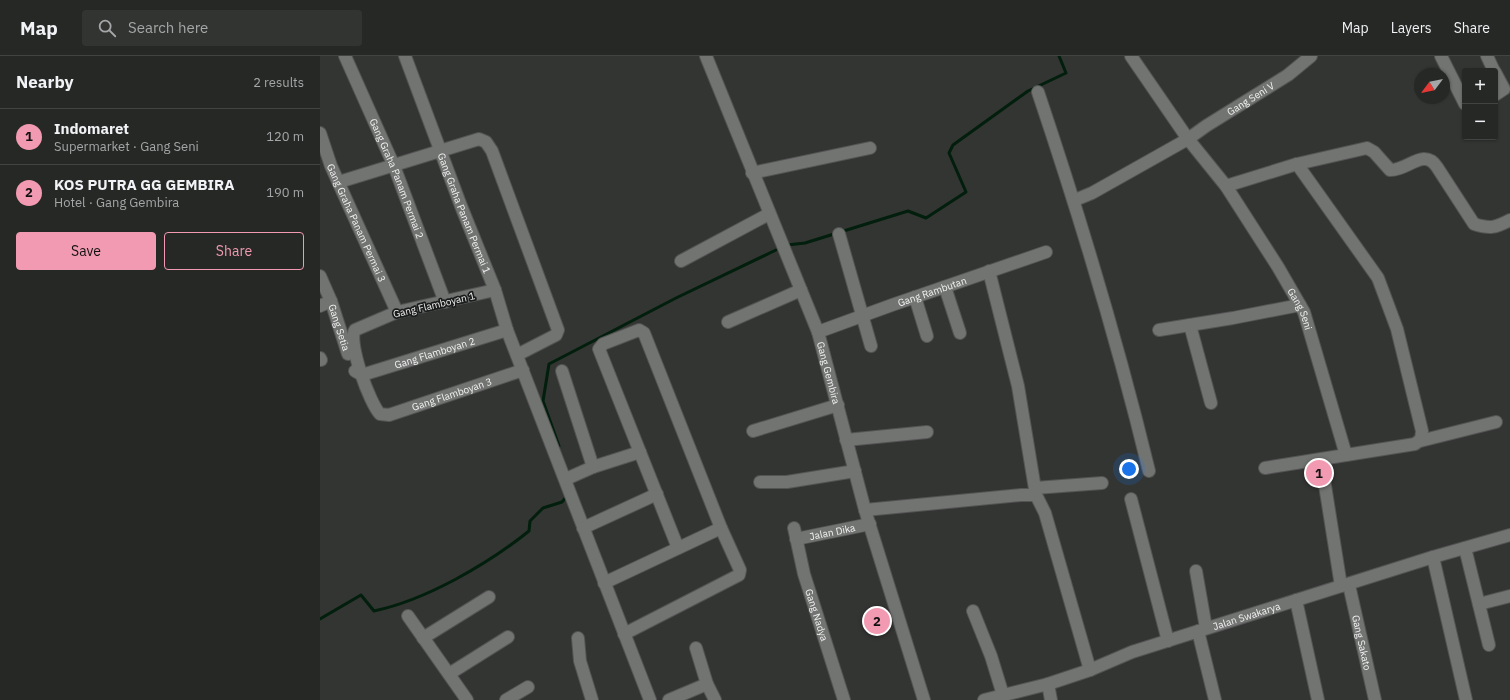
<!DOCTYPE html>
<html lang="en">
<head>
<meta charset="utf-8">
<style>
	:root { --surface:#262826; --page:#323432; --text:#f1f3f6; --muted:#a4a6a7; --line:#424443; --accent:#f19ab1 }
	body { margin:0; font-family:"IBM Plex Sans",sans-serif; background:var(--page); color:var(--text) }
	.controls { position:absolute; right:12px; top:12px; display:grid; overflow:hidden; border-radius:4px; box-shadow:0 1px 3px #0004 }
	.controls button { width:36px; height:36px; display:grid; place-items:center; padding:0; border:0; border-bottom:1px solid var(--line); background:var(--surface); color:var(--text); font:20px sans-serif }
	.compass { position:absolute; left:1094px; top:12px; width:36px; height:36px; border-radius:50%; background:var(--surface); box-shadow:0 1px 3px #0004; rotate:238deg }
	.you { position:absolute; left:809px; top:413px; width:14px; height:14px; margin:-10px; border:3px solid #fff; border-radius:50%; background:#1a73e8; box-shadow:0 0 0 6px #1a73e833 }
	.badge { display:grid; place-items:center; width:26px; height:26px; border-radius:50%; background:var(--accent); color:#111; font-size:13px; font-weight:700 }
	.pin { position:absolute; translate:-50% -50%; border:2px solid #fff; box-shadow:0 1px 4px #0006 }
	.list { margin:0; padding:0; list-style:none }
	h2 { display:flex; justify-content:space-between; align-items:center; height:52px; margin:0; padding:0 16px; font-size:17px }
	h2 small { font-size:13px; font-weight:400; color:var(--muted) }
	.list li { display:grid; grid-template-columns:26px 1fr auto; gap:12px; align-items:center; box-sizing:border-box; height:56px; padding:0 16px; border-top:1px solid var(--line) }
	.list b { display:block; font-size:15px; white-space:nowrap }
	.list p { margin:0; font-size:13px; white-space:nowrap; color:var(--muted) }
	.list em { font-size:13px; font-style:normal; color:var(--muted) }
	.actions { display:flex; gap:8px; padding:12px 16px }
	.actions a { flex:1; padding:9px 0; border:1px solid var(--accent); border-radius:4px; text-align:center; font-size:14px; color:var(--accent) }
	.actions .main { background:var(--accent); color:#111 }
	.icon { flex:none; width:22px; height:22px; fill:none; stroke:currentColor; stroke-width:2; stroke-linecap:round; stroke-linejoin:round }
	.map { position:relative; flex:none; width:1190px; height:644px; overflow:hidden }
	header { display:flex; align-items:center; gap:24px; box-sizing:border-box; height:56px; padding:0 20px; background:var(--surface); border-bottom:1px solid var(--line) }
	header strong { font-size:19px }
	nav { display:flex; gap:22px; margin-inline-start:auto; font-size:14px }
	.search { width:280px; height:36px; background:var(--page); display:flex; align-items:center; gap:10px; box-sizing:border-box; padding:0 14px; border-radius:4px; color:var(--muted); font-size:15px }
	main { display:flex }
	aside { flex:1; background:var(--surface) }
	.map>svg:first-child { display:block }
</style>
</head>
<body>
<header>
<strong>Map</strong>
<div class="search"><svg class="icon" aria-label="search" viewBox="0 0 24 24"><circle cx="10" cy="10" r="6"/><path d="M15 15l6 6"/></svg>Search here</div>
<nav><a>Map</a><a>Layers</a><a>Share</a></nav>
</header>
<main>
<aside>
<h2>Nearby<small>2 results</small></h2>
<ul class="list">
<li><span class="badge">1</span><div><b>Indomaret</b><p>Supermarket · Gang Seni</p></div><em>120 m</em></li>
<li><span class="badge">2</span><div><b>KOS PUTRA GG GEMBIRA</b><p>Hotel · Gang Gembira</p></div><em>190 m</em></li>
</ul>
<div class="actions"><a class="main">Save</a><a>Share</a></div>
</aside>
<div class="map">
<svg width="1190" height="644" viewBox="0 0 1190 644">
	<rect width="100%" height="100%" fill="#333533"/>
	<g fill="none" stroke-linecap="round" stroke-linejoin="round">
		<g stroke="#021e0c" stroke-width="3">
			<polyline points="467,189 485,187 588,155 606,162 646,136 629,97 633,89 708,35 746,17 739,0"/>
			<polyline points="239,390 223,345 229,308 356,242 456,194"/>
			<path d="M 0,563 L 41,539 L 54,555 C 106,544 168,508 209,475 L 210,465 L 223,452 L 242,446 L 247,440"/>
		</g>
		<defs>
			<g id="minor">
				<path id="s1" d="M 25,0 L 74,110 L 125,246"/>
				<path id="s2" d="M 85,0 L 141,150 L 175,234 L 187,274 L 330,644"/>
				<path id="s3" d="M 386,0 L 498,276 L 545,454 L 604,644"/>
				<path id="s4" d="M 811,0 L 868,83 L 906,130 L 958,211 L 984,256 L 1026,399 L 945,412"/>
				<polyline points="1121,0 1145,48"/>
				<polyline points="1167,0 1174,15"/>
				<polyline points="1175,16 1184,33 1175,39"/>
				<path d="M 718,36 C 760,161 798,287 829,415"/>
				<path id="s5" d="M 0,77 L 11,110 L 77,256"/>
				<polyline points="977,108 1058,222 1077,273 1102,375 1101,383 1095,388 1026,399"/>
				<polyline points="432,117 550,92"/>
				<polyline points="19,126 159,83 166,86 172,95 238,274 236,279 197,299"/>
				<path d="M 906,130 L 977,108 L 1047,92 L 1054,96 L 1070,114 C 1087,115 1104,91 1117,111 L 1154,168 C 1170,173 1175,172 1190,164"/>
				<path id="s6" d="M 755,144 L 772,137 L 868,83 L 886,70 L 968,19 L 991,0"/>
				<polyline points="519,178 551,290"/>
				<polyline points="361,205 449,158"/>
				<polyline points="669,215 698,330 716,439"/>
				<path id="s7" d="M 0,220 L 11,245 L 28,298"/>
				<polyline points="625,231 640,277"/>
				<path id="s8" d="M 175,234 L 77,256 L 35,274 C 27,286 50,348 60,358 L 69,359 L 203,314"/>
				<polyline points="595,241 607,280"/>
				<polyline points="0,250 11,245"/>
				<polyline points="408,266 481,234"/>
				<polyline points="870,269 891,347"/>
				<polyline points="839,274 913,262 980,249"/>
				<path id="s9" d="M 498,276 L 572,249 L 726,196"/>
				<polyline points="0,302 1,304"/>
				<path id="s10" d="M 35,315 L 42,319 L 187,274"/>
				<polyline points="242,315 273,411 246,423"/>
				<polyline points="433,375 518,349"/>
				<polyline points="526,384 607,376"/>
				<polyline points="1100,385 1176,366"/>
				<polyline points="1004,403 1004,423 1021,530"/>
				<polyline points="273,411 320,396"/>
				<polyline points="440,426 467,426 535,415"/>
				<polyline points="715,432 782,427"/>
				<polyline points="811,443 848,585"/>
				<polyline points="545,454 701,439 716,439 725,457 770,614"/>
				<polyline points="263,472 337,438"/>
				<path id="s11" d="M 474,472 L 484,518 L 524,644"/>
				<path id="s12" d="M 476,483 L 550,468"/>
				<polyline points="1145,492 1169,589"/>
				<polyline points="1113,501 1146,644"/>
				<polyline points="876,515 886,572"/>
				<polyline points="284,527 401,472"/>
				<path id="s13" d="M 1029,529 L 1055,644"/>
				<polyline points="976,544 998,644"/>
				<polyline points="1159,548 1190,540"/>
				<polyline points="653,555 671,600 683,639"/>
				<polyline points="88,560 147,644"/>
				<polyline points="878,575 895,644"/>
				<polyline points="304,578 419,519 420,514 401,472 324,277 319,274 283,288 279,293 358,492"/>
				<polyline points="103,582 169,541"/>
				<polyline points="258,582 260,605 272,644"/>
				<polyline points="376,592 387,628 395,644"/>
				<polyline points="129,618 188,581"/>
				<polyline points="728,628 731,644"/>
				<polyline points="186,644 208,631"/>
				<polyline points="349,644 387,628"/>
				<path id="s14" d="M 664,644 L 728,628 L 770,614 L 812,596 L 1113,501 L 1190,479"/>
			</g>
		</defs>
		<use href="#minor" stroke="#535453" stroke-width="14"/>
		<use href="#minor" stroke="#727472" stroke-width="12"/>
	</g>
	<g text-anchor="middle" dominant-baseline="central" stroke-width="3.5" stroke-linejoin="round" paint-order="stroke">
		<g font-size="10" fill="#f1f2f1" stroke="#1b1c1c">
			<text stroke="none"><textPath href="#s6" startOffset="203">Gang Seni V</textPath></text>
			<text stroke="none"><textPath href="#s1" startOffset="133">Gang Graha Panam Permai 2</textPath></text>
			<text stroke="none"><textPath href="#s2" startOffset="168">Gang Graha Panam Permai 1</textPath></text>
			<text stroke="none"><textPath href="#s5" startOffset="97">Gang Graha Panam Permai 3</textPath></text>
			<text stroke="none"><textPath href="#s9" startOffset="121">Gang Rambutan</textPath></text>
			<text transform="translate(114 249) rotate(-13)">Gang Flamboyan 1</text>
			<text stroke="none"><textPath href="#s4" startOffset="305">Gang Seni</textPath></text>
			<text stroke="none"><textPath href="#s7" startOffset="55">Gang Setia</textPath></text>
			<text stroke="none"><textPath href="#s10" startOffset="84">Gang Flamboyan 2</textPath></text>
			<text stroke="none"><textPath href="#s3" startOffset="340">Gang Gembira</textPath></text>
			<text stroke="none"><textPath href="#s8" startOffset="311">Gang Flamboyan 3</textPath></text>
			<text stroke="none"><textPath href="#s12" startOffset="37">Jalan Dika</textPath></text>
			<text stroke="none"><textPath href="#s11" startOffset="90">Gang Nadya</textPath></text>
			<text stroke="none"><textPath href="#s14" startOffset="276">Jalan Swakarya</textPath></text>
			<text stroke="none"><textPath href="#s13" startOffset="59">Gang Sakato</textPath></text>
		</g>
	</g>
</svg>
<div class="controls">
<button>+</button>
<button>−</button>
</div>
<svg class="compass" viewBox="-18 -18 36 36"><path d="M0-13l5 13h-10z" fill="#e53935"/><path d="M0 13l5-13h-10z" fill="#a4a6a7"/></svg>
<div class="you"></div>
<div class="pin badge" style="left:999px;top:417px">1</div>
<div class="pin badge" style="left:557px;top:565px">2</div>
</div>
</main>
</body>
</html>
